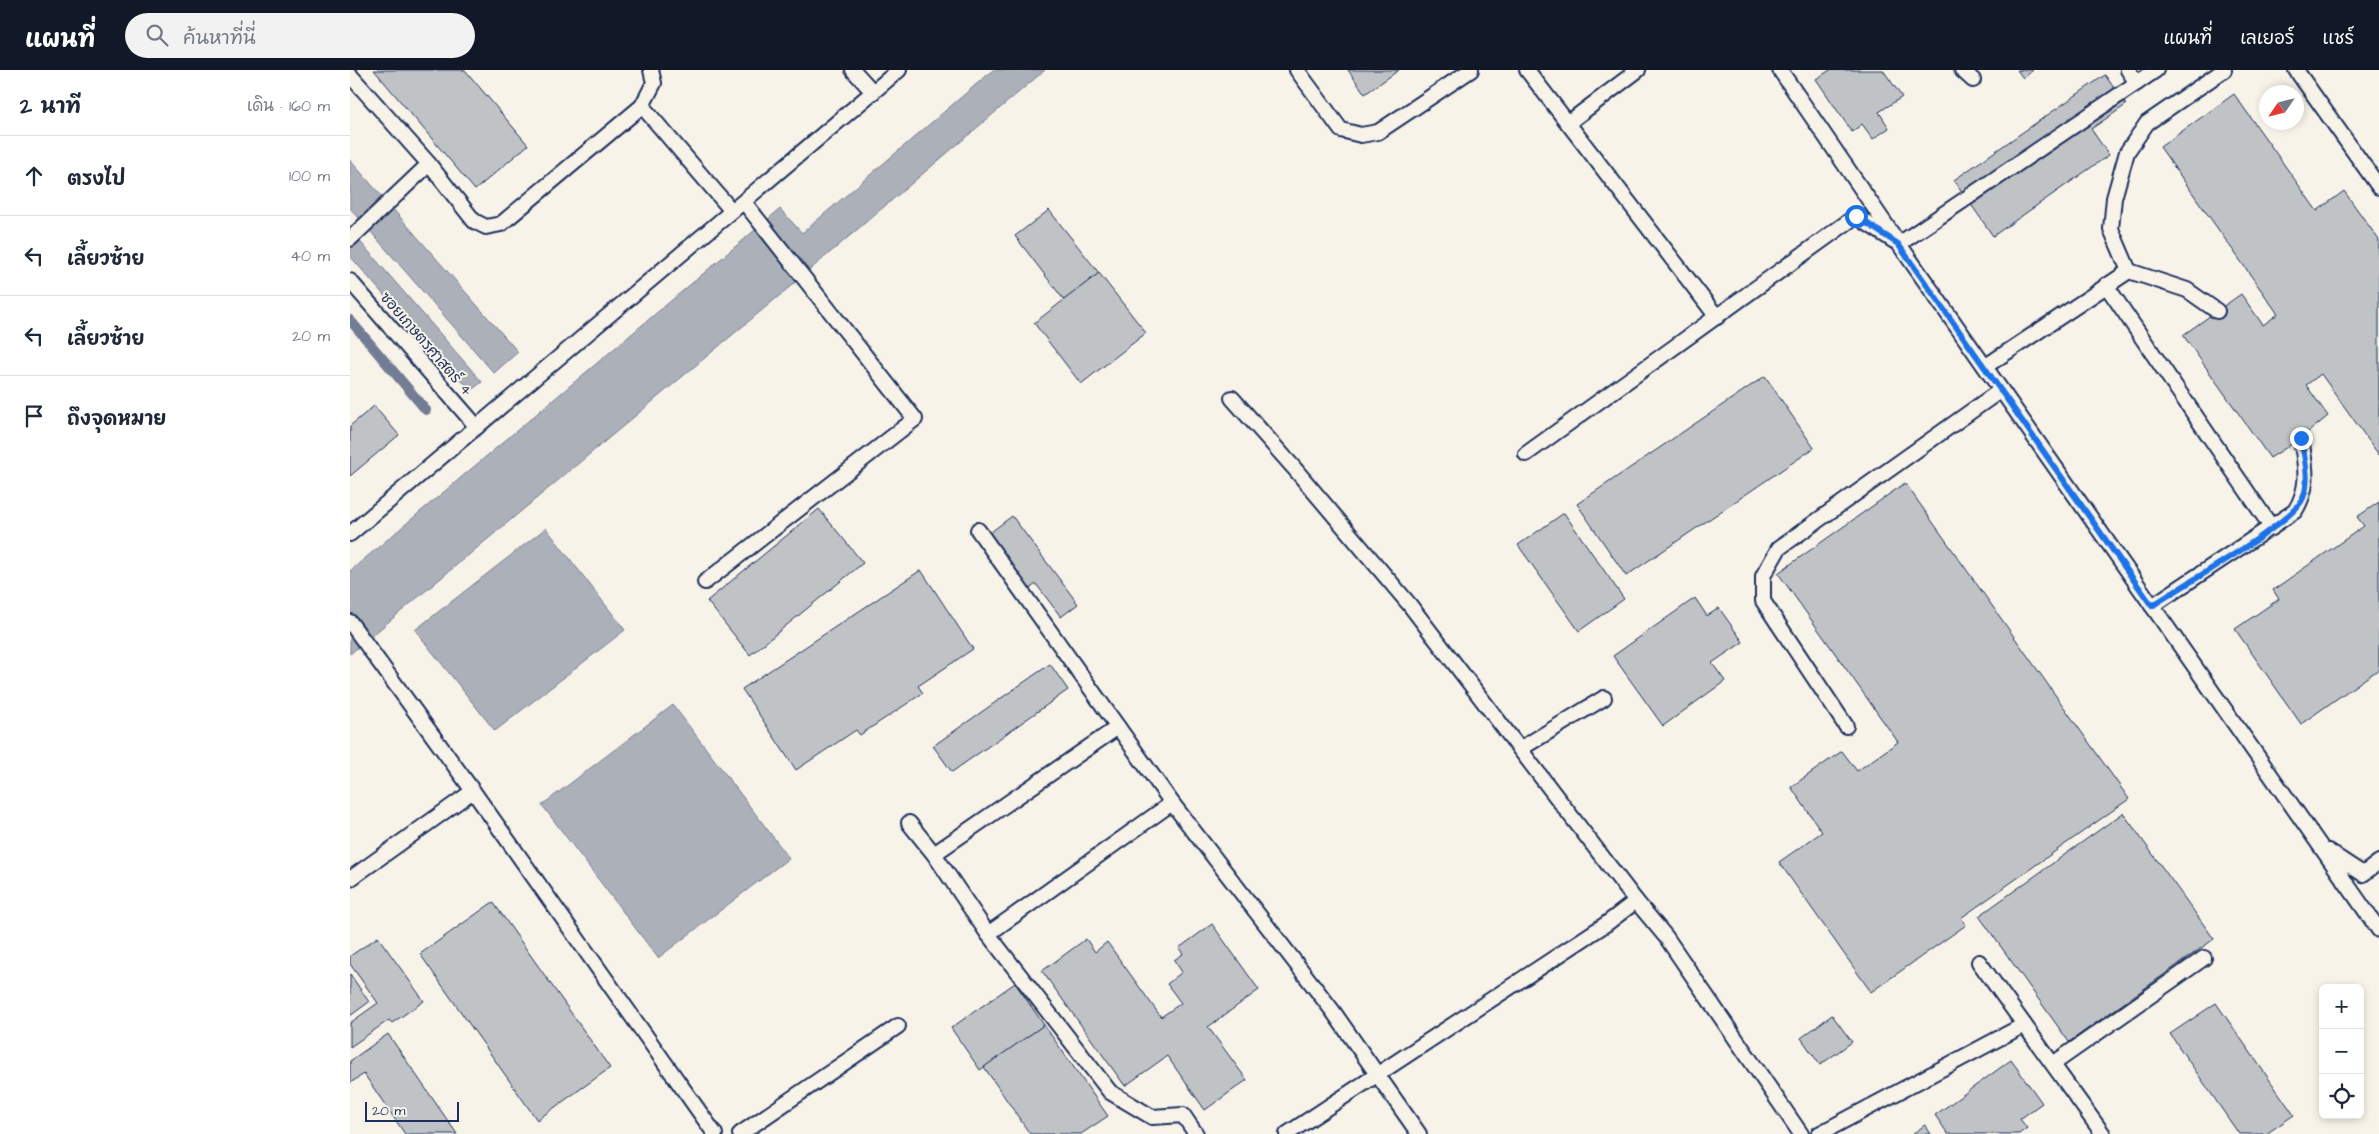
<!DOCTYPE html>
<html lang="th">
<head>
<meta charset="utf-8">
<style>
	:root { --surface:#fff; --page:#f2f2f3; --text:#1f2937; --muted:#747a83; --line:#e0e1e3; --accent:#111827 }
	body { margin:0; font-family:"Architects Daughter","Playpen Sans Thai",sans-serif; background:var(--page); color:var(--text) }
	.controls { position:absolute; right:15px; bottom:15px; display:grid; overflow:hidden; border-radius:8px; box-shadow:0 2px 8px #0003 }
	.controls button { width:45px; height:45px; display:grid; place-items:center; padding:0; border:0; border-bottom:1px solid var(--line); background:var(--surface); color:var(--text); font:25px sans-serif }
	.compass { position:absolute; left:1909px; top:15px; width:45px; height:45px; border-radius:50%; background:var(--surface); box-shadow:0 2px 8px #0003; rotate:235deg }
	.scale { position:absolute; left:15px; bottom:12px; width:94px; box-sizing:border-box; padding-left:5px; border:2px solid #1b2f5e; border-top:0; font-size:14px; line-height:18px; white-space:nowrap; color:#1b2f5e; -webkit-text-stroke:4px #f7f3e8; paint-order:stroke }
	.stop { position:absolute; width:15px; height:15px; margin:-11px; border:4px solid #1a73e8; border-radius:50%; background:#fff }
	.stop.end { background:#1a73e8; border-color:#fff; box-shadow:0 1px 5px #0008 }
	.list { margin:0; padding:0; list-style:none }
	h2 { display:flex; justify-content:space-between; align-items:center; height:65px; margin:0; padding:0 20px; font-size:21px }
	h2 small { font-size:16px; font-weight:400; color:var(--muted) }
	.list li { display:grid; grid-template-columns:32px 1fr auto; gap:15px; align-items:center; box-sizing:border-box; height:80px; padding:0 20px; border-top:1px solid var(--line) }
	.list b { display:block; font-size:19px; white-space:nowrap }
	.list em { font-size:16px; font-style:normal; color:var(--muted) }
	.icon { flex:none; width:28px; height:28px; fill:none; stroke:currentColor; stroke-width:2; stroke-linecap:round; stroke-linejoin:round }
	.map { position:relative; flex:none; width:2029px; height:1064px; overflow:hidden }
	header { display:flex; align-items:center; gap:30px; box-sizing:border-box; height:70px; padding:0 25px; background:var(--accent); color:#fff }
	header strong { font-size:24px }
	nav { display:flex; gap:28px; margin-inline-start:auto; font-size:18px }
	.search { width:350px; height:45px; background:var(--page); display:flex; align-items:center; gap:12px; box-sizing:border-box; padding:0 18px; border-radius:28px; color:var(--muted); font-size:19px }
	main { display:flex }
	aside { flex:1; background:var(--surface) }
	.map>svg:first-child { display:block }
</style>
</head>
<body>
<header>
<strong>แผนที่</strong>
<div class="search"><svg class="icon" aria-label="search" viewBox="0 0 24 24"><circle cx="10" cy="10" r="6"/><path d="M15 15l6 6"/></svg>ค้นหาที่นี่</div>
<nav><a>แผนที่</a><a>เลเยอร์</a><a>แชร์</a></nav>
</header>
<main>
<aside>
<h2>2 นาที<small>เดิน · 160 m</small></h2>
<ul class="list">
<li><svg class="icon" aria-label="ahead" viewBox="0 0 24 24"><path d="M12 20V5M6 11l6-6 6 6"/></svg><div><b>ตรงไป</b></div><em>100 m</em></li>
<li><svg class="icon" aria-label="left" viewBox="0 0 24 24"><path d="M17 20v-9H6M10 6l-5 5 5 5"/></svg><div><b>เลี้ยวซ้าย</b></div><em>40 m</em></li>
<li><svg class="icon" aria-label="left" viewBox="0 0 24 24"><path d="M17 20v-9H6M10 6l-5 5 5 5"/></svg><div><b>เลี้ยวซ้าย</b></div><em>20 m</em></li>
<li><svg class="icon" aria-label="arrive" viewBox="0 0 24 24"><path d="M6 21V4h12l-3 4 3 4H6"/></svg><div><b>ถึงจุดหมาย</b></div></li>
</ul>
</aside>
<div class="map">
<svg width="2029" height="1064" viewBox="0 0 2029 1064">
	<rect width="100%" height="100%" fill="#f7f3e8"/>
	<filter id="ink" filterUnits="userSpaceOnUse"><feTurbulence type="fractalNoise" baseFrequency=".02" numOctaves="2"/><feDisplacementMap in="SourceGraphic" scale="10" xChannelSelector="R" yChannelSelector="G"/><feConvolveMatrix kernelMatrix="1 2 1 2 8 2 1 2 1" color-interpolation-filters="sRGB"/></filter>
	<g filter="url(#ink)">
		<g fill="#acb0b9" stroke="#727c95">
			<polygon points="643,0 695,0 429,226 0,584 0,501 430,139 452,163"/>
			<polygon points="0,90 168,282 144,303 0,138"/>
			<polygon points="0,160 132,312 123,319 104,306 0,186"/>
			<polygon points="196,458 275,560 145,661 65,560"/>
			<polygon points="323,635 439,788 308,888 192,735"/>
		</g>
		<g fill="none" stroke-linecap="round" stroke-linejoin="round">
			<polyline stroke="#727c95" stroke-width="10" points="0,250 76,340"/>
		</g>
		<g fill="#c0c3c5" stroke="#1b2f5e">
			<polygon points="24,0 115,0 178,75 125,120"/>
			<polygon points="998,0 1049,0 1015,24"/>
			<polygon points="1480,0 1533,0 1552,27 1529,42 1539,58 1523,69 1512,54 1502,62 1466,9"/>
			<polygon points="1667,0 1683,0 1673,8"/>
			<polygon points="1755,5 1776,35 1741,59 1759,85 1643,166 1604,110"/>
			<polygon points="1884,24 1967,141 1994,121 2029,170 2029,385 1971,304 1956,315 1978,346 1951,368 1920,388 1833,265 1891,224 1913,255 1928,244 1810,77"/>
			<polygon points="699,140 749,203 714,230 665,166"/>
			<polygon points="749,203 796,263 731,314 684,253"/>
			<polygon points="1415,306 1464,378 1276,506 1227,434"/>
			<polygon points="24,336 49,365 0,406 0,356"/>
			<polygon points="1555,413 1779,729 1611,848 1616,855 1521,922 1429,792 1472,762 1441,717 1492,681 1507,701 1548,672 1428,503"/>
			<polygon points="2029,432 2029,599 1951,654 1885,559 1929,529 1923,520 2014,456 2007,447"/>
			<polygon points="469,439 513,493 400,585 357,531"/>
			<polygon points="1214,443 1274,529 1229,561 1168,475"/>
			<polygon points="662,446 728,534 711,547 686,514 678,520 637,465"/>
			<polygon points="571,500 623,579 568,616 573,623 510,665 506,660 446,700 392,619"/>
			<polygon points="1345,528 1357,546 1369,538 1393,572 1362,593 1375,611 1313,656 1263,586"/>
			<polygon points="700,594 718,620 602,702 583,676"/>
			<polygon points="1773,743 1864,869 1719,972 1629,846"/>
			<polygon points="143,832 260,998 187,1050 70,884"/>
			<polygon points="862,854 909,920 858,957 897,1010 855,1040 817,986 775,1016 692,901 736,869 745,882 757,872 811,947 831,933 817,914 832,902 824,890 833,884 829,878"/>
			<polygon points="28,867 74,931 42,953 39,950 0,977 0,953 28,933 0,894 0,886"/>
			<polygon points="0,904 19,932 0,946"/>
			<polygon points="665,913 694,955 630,1000 601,958"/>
			<polygon points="1866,933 1944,1045 1916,1064 1889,1064 1820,964"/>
			<polygon points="1482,945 1502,972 1470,995 1451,968"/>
			<polygon points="694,955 758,1046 731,1064 680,1064 634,997"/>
			<polygon points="38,964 107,1064 55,1064 14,1004 0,1013 0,991"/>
			<polygon points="1661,990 1692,1033 1670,1049 1677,1058 1669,1064 1598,1064 1585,1045"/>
			<polygon points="1575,1055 1581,1064 1562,1064"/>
		</g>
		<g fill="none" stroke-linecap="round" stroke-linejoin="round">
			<defs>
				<g id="lane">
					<polyline points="503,0 523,22"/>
					<polyline points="947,0 991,60 1011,65 1028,62 1121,0"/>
					<polyline points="1177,0 1367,247"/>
					<polyline points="1430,0 1549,174 2029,860"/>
					<polyline points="1612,0 1623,10"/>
					<polyline points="1778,0 1787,13"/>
					<polyline points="1946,0 2029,117"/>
					<polyline points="0,5 79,94 124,151 136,157 151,154 292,36 304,13 301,0"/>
					<polyline points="292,36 382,141"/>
					<polyline points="1218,53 1288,0"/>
					<polyline points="0,169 79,94"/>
					<polyline points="1549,174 1806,0"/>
					<polyline points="1779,201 1761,159 1764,128 1777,82 1797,53 1874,0"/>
					<polyline points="0,211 127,357"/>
					<polyline points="1756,215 1922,458"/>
					<polyline points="1636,296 1779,201 1837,220 1867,241"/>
					<polyline points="882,328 944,398 1059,534 1286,831 1316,867 1451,1064"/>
					<polyline points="1176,384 1506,146 1544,171"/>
					<polyline points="628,460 822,733 982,940 1069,1064"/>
					<polyline points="0,464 549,0"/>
					<polyline points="355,512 565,349 394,132"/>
					<path d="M 1802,536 L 1945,441 C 1961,415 1955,396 1951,368"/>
					<polyline points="0,552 123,721 365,1064"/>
					<polyline points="1496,656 1413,531 1413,506 1429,478 1651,320"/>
					<polyline points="1170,679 1254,628"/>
					<polyline points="559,753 584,784 638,864 760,1022 802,1047 833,1045 846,1064"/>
					<polyline points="1978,781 2013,804 2029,792"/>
					<polyline points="584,784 768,657"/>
					<polyline points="0,809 123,721"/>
					<polyline points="638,864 822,733"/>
					<polyline points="1629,892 1753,1064"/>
					<polyline points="1703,994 1854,888"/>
					<polyline points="390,1064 548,956"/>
					<polyline points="937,1064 1256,854 1286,831"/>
					<polyline points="1469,1064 1674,955"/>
				</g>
			</defs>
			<use href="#lane" stroke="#1b2f5e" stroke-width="18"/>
			<use href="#lane" stroke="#f7f3e8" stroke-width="14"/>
		</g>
	</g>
	<g fill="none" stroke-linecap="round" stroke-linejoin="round" filter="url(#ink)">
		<path stroke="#1a73e8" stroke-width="6" d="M 1506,146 L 1548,174 L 1802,536 C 1831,516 1943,454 1953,428 C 1961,409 1954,387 1951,368"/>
	</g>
	<g text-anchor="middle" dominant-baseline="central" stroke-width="4" stroke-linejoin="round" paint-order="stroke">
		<g font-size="15" fill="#1b2f5e" stroke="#f7f3e8">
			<text transform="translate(76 274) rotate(49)">ซอยเกษตรศาสตร์ 4</text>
		</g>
	</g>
</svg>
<div class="controls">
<button>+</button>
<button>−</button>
<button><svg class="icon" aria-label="locate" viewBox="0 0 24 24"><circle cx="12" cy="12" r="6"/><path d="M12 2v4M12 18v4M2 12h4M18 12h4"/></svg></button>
</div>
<svg class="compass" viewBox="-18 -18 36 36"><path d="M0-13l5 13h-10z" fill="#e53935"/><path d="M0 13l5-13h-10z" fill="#747a83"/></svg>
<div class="scale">20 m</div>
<div class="stop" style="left:1506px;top:146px"></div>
<div class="stop end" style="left:1951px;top:368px"></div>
</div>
</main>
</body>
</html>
